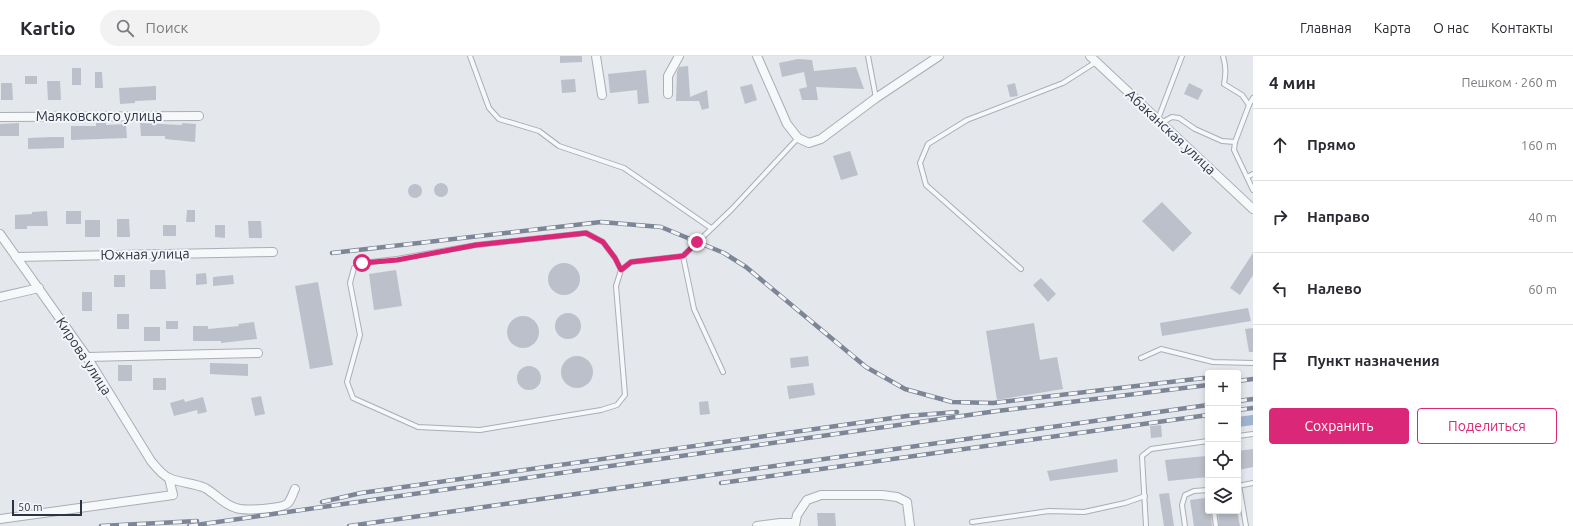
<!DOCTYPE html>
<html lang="ru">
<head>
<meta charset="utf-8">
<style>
	:root { --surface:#fff; --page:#f2f2f3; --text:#2b2b33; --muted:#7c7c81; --line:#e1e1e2; --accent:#db2777 }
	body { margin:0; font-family:Ubuntu,sans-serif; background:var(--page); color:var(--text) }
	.controls { position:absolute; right:12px; bottom:12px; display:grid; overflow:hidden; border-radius:4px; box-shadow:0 2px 6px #0003 }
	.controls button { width:36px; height:36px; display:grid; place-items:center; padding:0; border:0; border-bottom:1px solid var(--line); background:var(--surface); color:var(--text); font:20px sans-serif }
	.scale { position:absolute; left:12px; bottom:10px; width:70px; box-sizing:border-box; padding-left:4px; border:2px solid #2b3445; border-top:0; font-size:11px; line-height:14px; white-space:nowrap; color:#2b3445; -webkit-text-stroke:3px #f4f6f9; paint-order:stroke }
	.stop { position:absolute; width:12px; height:12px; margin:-9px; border:3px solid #db2777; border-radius:50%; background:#fff }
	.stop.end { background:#db2777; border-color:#fff; box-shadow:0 1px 4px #0008 }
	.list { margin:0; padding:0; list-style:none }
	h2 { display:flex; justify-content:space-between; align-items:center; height:52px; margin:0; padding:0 16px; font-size:17px }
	h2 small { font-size:13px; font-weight:400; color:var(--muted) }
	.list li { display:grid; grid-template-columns:26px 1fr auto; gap:12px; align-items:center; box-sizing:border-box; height:72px; padding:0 16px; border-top:1px solid var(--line) }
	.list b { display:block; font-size:15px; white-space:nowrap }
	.list em { font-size:13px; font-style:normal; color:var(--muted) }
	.actions { display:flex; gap:8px; padding:12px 16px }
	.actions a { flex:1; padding:9px 0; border:1px solid var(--accent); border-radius:4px; text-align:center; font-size:14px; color:var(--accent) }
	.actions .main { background:var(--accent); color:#fff }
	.icon { flex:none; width:22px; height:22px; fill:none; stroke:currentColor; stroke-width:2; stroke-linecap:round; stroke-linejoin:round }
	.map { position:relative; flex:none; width:1253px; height:470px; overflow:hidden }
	header { display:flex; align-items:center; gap:24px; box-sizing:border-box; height:56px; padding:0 20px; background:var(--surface); border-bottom:1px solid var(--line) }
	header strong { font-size:19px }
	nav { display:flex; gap:22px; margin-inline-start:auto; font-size:14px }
	.search { width:280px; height:36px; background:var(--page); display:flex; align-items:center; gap:10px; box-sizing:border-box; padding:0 14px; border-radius:22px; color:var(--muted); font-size:15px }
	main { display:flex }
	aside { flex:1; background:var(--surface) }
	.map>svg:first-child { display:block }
</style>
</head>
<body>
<header>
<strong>Kartio</strong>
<div class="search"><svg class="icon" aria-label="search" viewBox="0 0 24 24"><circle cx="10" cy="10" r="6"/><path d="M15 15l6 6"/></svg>Поиск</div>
<nav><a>Главная</a><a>Карта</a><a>О нас</a><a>Контакты</a></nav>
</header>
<main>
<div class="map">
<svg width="1253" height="470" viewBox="0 0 1253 470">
	<rect width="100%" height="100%" fill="#e4e7ec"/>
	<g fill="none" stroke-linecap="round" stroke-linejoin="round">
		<polyline stroke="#9fb4cc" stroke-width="10" points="1238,366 1253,364"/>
	</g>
	<g fill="#bbc0ca">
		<polygon points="560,0 582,0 582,6 560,7"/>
		<polygon points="798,3 812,4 814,15 856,11 864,33 816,31 818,44 802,44 799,33 807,31 804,16 782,21 779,7"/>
		<polygon points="688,10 690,41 707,34 709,52 702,54 699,45 676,45 677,16 679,11"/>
		<rect x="72" y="12" width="9" height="17"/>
		<polygon points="646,14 649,47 638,48 637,34 610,37 608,18"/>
		<polygon points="95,16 102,16 103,32 95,32"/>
		<rect x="25" y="20" width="12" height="8"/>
		<polygon points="575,23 576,36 562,37 561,24"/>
		<polygon points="47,25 60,25 61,44 48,44"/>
		<polygon points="1,27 12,27 13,44 1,44"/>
		<polygon points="1015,27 1018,40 1010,41 1007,29"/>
		<polygon points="1189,27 1203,34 1198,44 1184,38"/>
		<polygon points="752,28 757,44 745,48 740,31"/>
		<polygon points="156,30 156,44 135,45 135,47 120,48 119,32"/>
		<polygon points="19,67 19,80 0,80 0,68"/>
		<polygon points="96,67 106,67 106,69 126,68 127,82 71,84 71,70 96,70"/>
		<polygon points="140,67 182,69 182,67 196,68 195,86 165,83 165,80 141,80"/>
		<polygon points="51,81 64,81 64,92 28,93 28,82"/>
		<polygon points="850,95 858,119 841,124 833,100"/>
		<circle cx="441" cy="134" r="7"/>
		<circle cx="415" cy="135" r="7"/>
		<polygon points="1162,146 1192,177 1173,196 1142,165"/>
		<polygon points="187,154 195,154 195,166 186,166"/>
		<polygon points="47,155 48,170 27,170 27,173 15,173 15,159 32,158 32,156"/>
		<rect x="66" y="155" width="15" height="13"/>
		<polygon points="117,163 129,163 130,181 117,181"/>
		<rect x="85" y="164" width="15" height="17"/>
		<polygon points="248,165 261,165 262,182 249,182"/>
		<rect x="163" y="169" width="13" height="11"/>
		<polygon points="215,169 225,169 225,182 215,181"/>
		<polygon points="1253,197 1253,219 1240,239 1230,232"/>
		<circle cx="564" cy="223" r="16"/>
		<polygon points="150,214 165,214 166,233 150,233"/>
		<polygon points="396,214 402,250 374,254 369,218"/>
		<polygon points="206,217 207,228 196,229 196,218"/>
		<rect x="114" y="219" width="11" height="12"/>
		<polygon points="233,219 234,228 213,230 213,221"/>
		<polygon points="1041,222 1056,238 1048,246 1033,229"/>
		<polygon points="318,226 333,309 310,313 295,230"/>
		<rect x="82" y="236" width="10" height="19"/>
		<polygon points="1248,252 1251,265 1162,280 1160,267"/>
		<circle cx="568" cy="270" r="13"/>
		<rect x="117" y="258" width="12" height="15"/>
		<circle cx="523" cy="276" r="16"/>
		<rect x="166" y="265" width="12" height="8"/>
		<polygon points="254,266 257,283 221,287 221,285 193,285 193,270 208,270 208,273 239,270 238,268"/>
		<polygon points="1034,267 1040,304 1057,301 1063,333 997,344 986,275"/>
		<rect x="144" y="271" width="16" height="14"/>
		<polygon points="1253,272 1253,296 1249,296 1245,273"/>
		<circle cx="577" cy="316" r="16"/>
		<polygon points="808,300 809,310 791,312 790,302"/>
		<polygon points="210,307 248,308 248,320 210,318"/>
		<rect x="118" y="309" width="14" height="16"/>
		<circle cx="529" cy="322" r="12"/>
		<rect x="153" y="322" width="13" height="12"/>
		<polygon points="813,327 815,339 789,343 787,330"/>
		<polygon points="261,340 265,358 255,360 251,342"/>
		<polygon points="203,341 207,356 198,358 197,354 174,360 170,347 184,343 185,346"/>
		<polygon points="708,345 710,358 700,359 699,346"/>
		<polygon points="1161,369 1162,381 1151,382 1150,370"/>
		<polygon points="1253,393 1253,411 1238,414 1238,395"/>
		<polygon points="1206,400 1208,421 1168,425 1165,404"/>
		<polygon points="1117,403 1118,416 1050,425 1047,415"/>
		<polygon points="1169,437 1174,470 1164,470 1159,438"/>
		<polygon points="1205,442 1207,458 1211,457 1212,470 1194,470 1190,444"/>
		<polygon points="1227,455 1237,455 1240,470 1219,470 1218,456"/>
		<polygon points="817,457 835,457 836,470 818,470"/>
	</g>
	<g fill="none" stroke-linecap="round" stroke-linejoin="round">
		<defs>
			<g id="lane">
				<polyline points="470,0 489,52 499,63 539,75 559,90 624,112 711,172"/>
				<polyline points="868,0 876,42"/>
				<path d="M 1223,0 C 1226,11 1226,17 1224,28 L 1242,39 L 1249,49 L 1235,86 L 1234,94 L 1253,134"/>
				<polyline points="1249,49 1253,42"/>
				<polyline points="1158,63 1182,0"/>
				<polyline points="1161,67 1172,61 1179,62 1195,73 1222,85 1235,86"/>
				<polyline points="1247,121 1253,118"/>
				<polyline points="1021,213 926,129 920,107 928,88 967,64 1063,27 1096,6"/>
				<polyline points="621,214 615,202 603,186 586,177 476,189 397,203 362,207 354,212 350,227 360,279 347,326 353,342 418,371 480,374 601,354 617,349 625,339 616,230 621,214 631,206 683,200"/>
				<polyline points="1141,302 1161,293 1213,306 1253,307"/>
				<polyline points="723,316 694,253 683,200 732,153 798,82"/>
				<polyline points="1238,380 1253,378"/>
				<polyline points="1239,429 1246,470"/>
				<polyline points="1238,430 1253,427"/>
				<polyline points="1214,455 1216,470"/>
				<polyline points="972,466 1049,455 1084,456 1125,447 1145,440"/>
				<polyline points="1146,470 1142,400 1151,393 1208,385"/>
				<polyline points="1185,470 1182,449 1185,439 1194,435 1208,434"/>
			</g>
			<g id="street">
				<polyline points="596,0 602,39"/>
				<polyline points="757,0 787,68 798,82 809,87 821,83 876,42 939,0"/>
				<polyline points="1090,0 1253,153"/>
				<polyline points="668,38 668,20 679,0"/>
				<polyline points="0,61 199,60"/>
				<path d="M 0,178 L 87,301 L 151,405 C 156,411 162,419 169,422 C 180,427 194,427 205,432 C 216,438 224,449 236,452 C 244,455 282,453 288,447 C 291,444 293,437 295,433"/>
				<polyline points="16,201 273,196"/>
				<polyline points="0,241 39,232"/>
				<polyline points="87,301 258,297"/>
				<polyline points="0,463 173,439 169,422"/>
				<polyline points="757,470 780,467 795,467"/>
				<polyline points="795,470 797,459 807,444 821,439 882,439 897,441 907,446 910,470"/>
			</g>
		</defs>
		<use href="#lane" stroke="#a9aeb7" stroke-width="6"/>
		<use href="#street" stroke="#a9aeb7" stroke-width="10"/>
		<use href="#lane" stroke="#f7f8fa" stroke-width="4"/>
		<use href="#street" stroke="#f7f8fa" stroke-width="8"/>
		<defs>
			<g id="rail">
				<polyline points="332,197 601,166 661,171 724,197 746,211 866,311 905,333 952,346 993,347 1204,322"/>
				<polyline points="1238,325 1253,323"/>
				<polyline points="1238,345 1253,343"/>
				<polyline points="1238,354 1253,352"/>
				<polyline points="721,427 1208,359"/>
				<polyline points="322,446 361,437 907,360 957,356"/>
				<polyline points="101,470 197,465"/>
				<polyline points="189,470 997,355 1208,329"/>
				<polyline points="349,470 1208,349"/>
			</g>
		</defs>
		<use href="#rail" stroke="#7d8696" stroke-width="4.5"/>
		<use href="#rail" stroke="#f4f6f9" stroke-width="3" stroke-dasharray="9" stroke-linecap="butt"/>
	</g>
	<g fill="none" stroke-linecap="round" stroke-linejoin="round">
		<polyline stroke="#db2777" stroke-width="5" points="362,207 397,204 476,189 586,177 603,186 615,202 621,214 631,206 683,200 697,186"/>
	</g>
	<g text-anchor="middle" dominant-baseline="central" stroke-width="4" stroke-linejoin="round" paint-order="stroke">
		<g font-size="14" fill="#2b3445" stroke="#f4f6f9">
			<text x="99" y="60">Маяковского улица</text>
			<text transform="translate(1171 76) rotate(43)">Абаканская улица</text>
			<text transform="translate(145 198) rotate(-1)">Южная улица</text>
			<text transform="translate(84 300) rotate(57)">Кирова улица</text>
		</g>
	</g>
</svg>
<div class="controls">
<button>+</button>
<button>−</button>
<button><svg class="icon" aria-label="locate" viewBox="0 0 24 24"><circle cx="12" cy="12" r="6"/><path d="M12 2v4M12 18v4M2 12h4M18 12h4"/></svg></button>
<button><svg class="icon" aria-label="layers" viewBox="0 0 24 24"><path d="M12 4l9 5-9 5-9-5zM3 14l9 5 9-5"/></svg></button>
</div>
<div class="scale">50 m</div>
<div class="stop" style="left:362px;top:207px"></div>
<div class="stop end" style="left:697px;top:186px"></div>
</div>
<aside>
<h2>4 мин<small>Пешком · 260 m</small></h2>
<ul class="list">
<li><svg class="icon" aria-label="ahead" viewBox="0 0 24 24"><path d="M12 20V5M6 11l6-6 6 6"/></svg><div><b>Прямо</b></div><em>160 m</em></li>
<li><svg class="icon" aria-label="right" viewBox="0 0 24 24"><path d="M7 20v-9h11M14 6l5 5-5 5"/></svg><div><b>Направо</b></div><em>40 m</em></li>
<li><svg class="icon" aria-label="left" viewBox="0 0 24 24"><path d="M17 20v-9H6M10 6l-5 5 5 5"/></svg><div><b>Налево</b></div><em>60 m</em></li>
<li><svg class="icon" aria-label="arrive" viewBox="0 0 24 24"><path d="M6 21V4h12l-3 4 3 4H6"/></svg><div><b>Пункт назначения</b></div></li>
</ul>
<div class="actions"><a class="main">Сохранить</a><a>Поделиться</a></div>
</aside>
</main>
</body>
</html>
